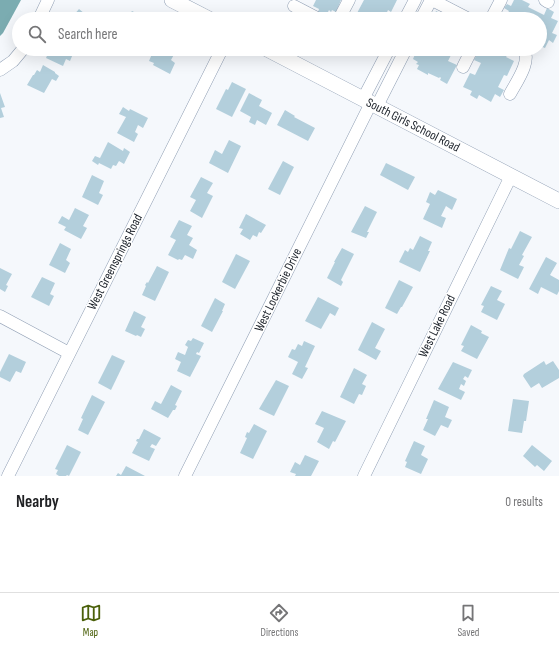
<!DOCTYPE html>
<html lang="en">
<head>
<meta charset="utf-8">
<style>
	:root { --surface:#fff; --page:#f6f6f6; --text:#202124; --muted:#757577; --line:#e0e0e0; --accent:#4b600a }
	body { margin:0; font-family:"Sofia Sans Condensed",sans-serif; background:var(--page); color:var(--text) }
	.list { margin:0; padding:0; list-style:none }
	h2 { display:flex; justify-content:space-between; align-items:center; height:52px; margin:0; padding:0 16px; font-size:17px }
	h2 small { font-size:13px; font-weight:400; color:var(--muted) }
	.icon { flex:none; width:22px; height:22px; fill:none; stroke:currentColor; stroke-width:2; stroke-linecap:round; stroke-linejoin:round }
	.map { position:relative; flex:none; width:559px; height:476px; overflow:hidden }
	.search { position:absolute; background:var(--surface); box-shadow:0 4px 16px #0002; left:12px; right:12px; top:12px; height:44px; display:flex; align-items:center; gap:10px; box-sizing:border-box; padding:0 14px; border-radius:22px; color:var(--muted); font-size:15px }
	.sheet { height:116px; background:var(--surface) }
	nav { display:flex; justify-content:space-around; align-items:center; box-sizing:border-box; height:56px; border-top:1px solid var(--line); background:var(--surface); font-size:11px; color:var(--muted) }
	nav a { display:grid; justify-items:center; gap:2px }
	nav .on { color:var(--accent) }
	.map>svg:first-child { display:block }
</style>
</head>
<body>
<div class="map">
<svg width="559" height="476" viewBox="0 0 559 476">
	<rect width="100%" height="100%" fill="#f5f8fc"/>
	<polygon fill="#7bacb1" points="0,0 21,0 3,33 0,36"/>
	<g fill="#b3cfdc">
		<polygon points="316,0 341,0 336,12 332,10 331,12 329,10 326,16 318,12 319,9 313,6"/>
		<polygon points="364,0 397,0 391,12 388,10 384,19 351,19 353,14 356,15"/>
		<polygon points="514,0 522,0 530,4 528,7 544,15 547,8 554,12 551,18 558,21 552,33 557,35 553,43 549,40 545,48 540,46 540,19 504,19 509,11 504,8 507,4 511,6"/>
		<polygon points="79,9 91,19 68,19 72,15 73,16"/>
		<polygon points="132,11 142,16 140,19 126,19"/>
		<polygon points="436,11 444,15 442,19 433,19"/>
		<polygon points="50,49 75,49 70,61 66,59 63,66 46,58"/>
		<polygon points="154,49 160,52 161,49 177,49 171,60 175,63 170,74 153,65 154,63 149,61"/>
		<polygon points="421,49 428,51 429,49 454,49 448,61 457,65 447,84 440,80 441,78 440,77 439,78 428,73 428,75 417,69 419,65 416,64 418,62 413,59 416,52 419,53"/>
		<polygon points="486,49 490,49 499,54 501,49 509,53 506,57 514,61 507,76 504,75 498,87 504,90 500,97 495,94 491,102 479,95 477,99 470,95 472,91 463,87 470,73 475,75 481,63 474,60 478,52 483,55"/>
		<polygon points="43,65 55,72 55,73 59,76 56,81 52,79 44,93 27,85 33,75 34,75 37,70 40,72"/>
		<polygon points="232,82 246,89 232,117 216,109 226,89 228,90"/>
		<polygon points="0,93 5,107 1,108 4,117 0,118"/>
		<polygon points="249,93 262,100 259,106 272,113 266,125 257,120 255,125 249,122 251,117 240,111"/>
		<polygon points="123,107 129,111 130,109 148,118 143,128 138,125 135,132 138,134 134,142 117,133 126,117 119,114"/>
		<polygon points="285,110 295,116 294,117 315,128 308,141 277,125"/>
		<polygon points="229,140 241,146 228,173 209,163 215,150 222,154"/>
		<polygon points="108,142 123,151 124,148 130,152 124,164 119,161 116,166 113,165 111,169 99,163 98,165 92,161 95,156 100,158"/>
		<polygon points="283,161 294,167 280,195 268,189"/>
		<polygon points="386,163 415,177 408,190 380,175"/>
		<polygon points="92,175 104,181 99,193 103,195 98,205 82,197"/>
		<polygon points="201,177 213,183 207,193 213,196 202,218 190,211 196,200 190,197"/>
		<polygon points="438,190 457,199 452,210 446,206 441,216 446,218 442,228 423,219 430,204 426,202 430,192 435,195"/>
		<polygon points="365,206 377,212 367,232 369,232 366,238 351,232"/>
		<polygon points="75,208 89,215 83,226 87,228 81,239 64,230 66,227 58,223 62,216 69,220"/>
		<polygon points="246,214 266,225 261,233 259,232 257,237 253,235 250,240 240,234 243,229 239,228"/>
		<polygon points="179,220 192,226 187,235 193,238 189,245 197,250 193,259 185,255 182,260 179,259 178,260 168,255 176,240 170,237"/>
		<polygon points="520,231 532,237 522,255 524,256 519,265 524,267 518,279 500,270 509,248 511,249"/>
		<polygon points="420,236 432,242 428,251 430,251 420,272 399,262 405,250 408,252 410,248 413,250"/>
		<polygon points="60,243 71,249 66,260 70,263 65,273 49,265"/>
		<polygon points="342,248 354,254 341,280 343,282 341,286 327,278 335,262 334,262"/>
		<polygon points="236,254 250,261 235,289 222,282"/>
		<polygon points="546,257 557,263 550,275 559,280 559,291 557,295 541,287 538,294 529,289"/>
		<polygon points="157,266 169,272 155,301 142,295 146,286 145,285 147,282 148,283"/>
		<polygon points="0,268 12,274 6,285 8,286 5,292 0,289"/>
		<polygon points="42,277 55,283 50,294 54,296 49,306 31,297"/>
		<polygon points="399,280 413,287 402,307 401,307 397,314 385,308"/>
		<polygon points="491,286 502,291 497,300 505,304 497,320 481,312 484,306 481,305"/>
		<polygon points="318,297 339,308 335,316 330,313 321,329 305,321"/>
		<polygon points="215,298 225,304 222,311 223,311 212,332 201,326"/>
		<polygon points="134,311 146,317 141,327 145,329 141,337 137,335 136,336 125,331"/>
		<polygon points="372,322 385,329 375,348 381,351 376,360 358,350"/>
		<polygon points="471,325 482,331 481,333 489,337 477,359 461,351 464,346 461,345"/>
		<polygon points="193,338 204,343 199,353 197,352 196,354 201,356 190,377 177,371 181,362 175,359 178,352 185,355 188,347 185,345 188,340 191,341"/>
		<polygon points="304,341 315,346 305,367 308,368 302,379 292,374 298,362 288,357 292,349 295,350 298,344 302,346"/>
		<polygon points="9,354 26,362 21,373 16,371 10,382 0,377 0,372"/>
		<polygon points="112,355 125,361 111,390 98,383"/>
		<polygon points="544,361 546,365 553,361 559,370 559,378 542,388 539,383 531,388 523,376 524,374"/>
		<polygon points="453,362 472,370 468,378 465,376 463,379 466,381 464,386 461,384 459,389 465,392 461,400 438,389"/>
		<polygon points="354,368 367,375 362,384 366,386 362,395 359,394 354,404 340,397"/>
		<polygon points="276,380 289,386 274,416 259,409"/>
		<polygon points="171,385 182,391 175,405 177,406 175,410 173,410 168,418 151,409 155,401 161,404"/>
		<polygon points="92,395 105,402 88,435 78,430 83,419 81,418"/>
		<polygon points="513,399 529,401 526,421 524,421 522,433 508,431"/>
		<polygon points="434,400 449,407 445,417 452,420 448,428 441,425 435,436 423,430 428,419 426,419"/>
		<polygon points="322,411 346,421 335,442 333,441 329,449 317,442 324,428 315,424"/>
		<polygon points="254,424 267,431 253,459 240,453 247,438 245,437 247,432 249,433"/>
		<polygon points="144,429 161,438 156,446 152,444 150,447 155,449 149,461 132,453 138,442 136,441 137,439 139,439"/>
		<polygon points="414,441 425,446 421,455 428,459 421,474 405,467 407,462 405,461"/>
		<polygon points="67,445 81,452 69,476 67,475 66,476 59,476 56,474 58,470 55,469"/>
		<polygon points="532,445 552,461 544,471 537,465 535,467 523,456"/>
		<polygon points="305,455 319,461 311,476 295,476 296,474 290,472 295,462 300,465"/>
		<polygon points="126,466 145,476 116,476 118,473 121,475"/>
	</g>
	<g fill="none" stroke-linecap="round" stroke-linejoin="round">
		<defs>
			<g id="minor">
				<polyline points="432,0 469,19"/>
				<polyline points="545,0 548,2"/>
				<polyline points="294,6 319,19"/>
				<polyline points="39,19 48,0"/>
				<polyline points="339,19 349,0"/>
				<polyline points="405,19 415,0"/>
				<polyline points="421,19 431,0"/>
				<polyline points="491,19 501,0"/>
				<polyline points="463,67 472,49"/>
				<polyline points="0,70 13,61 23,49"/>
				<path d="M 510,94 C 517,81 531,62 524,49"/>
				<polyline points="363,99 389,49"/>
				<polyline points="377,106 406,49"/>
				<polyline points="0,316 69,353"/>
				<polyline points="8,476 222,49"/>
				<polyline points="185,476 371,103"/>
				<polyline points="364,476 511,176"/>
			</g>
			<g id="major">
				<polyline points="172,0 209,19"/>
				<polyline points="267,49 559,201"/>
			</g>
		</defs>
		<use href="#minor" stroke="#909fb4" stroke-width="13"/>
		<use href="#major" stroke="#909fb4" stroke-width="16"/>
		<use href="#minor" stroke="#fff" stroke-width="12"/>
		<use href="#major" stroke="#fff" stroke-width="15"/>
	</g>
	<g text-anchor="middle" dominant-baseline="central" stroke-width="3" stroke-linejoin="round" paint-order="stroke">
		<g font-size="13" fill="#1c222a" stroke="#fff">
			<text transform="translate(413 125) rotate(27)">South Girls School Road</text>
			<text transform="translate(115 262) rotate(-63)">West Greensprings Road</text>
			<text transform="translate(278 290) rotate(-64)">West Lockerbie Drive</text>
			<text transform="translate(437 326) rotate(-64)">West Lake Road</text>
		</g>
	</g>
</svg>
<div class="search"><svg class="icon" aria-label="search" viewBox="0 0 24 24"><circle cx="10" cy="10" r="6"/><path d="M15 15l6 6"/></svg>Search here</div>
</div>
<section class="sheet">
<h2>Nearby<small>0 results</small></h2>
<ul class="list">
</ul>
</section>
<nav>
<a class="on"><svg class="icon" aria-label="map" viewBox="0 0 24 24"><path d="M3 6l6-2 6 2 6-2v14l-6 2-6-2-6 2zM9 4v14M15 6v14"/></svg>Map</a>
<a><svg class="icon" aria-label="directions" viewBox="0 0 24 24"><path d="M12 3l9 9-9 9-9-9zM9 14v-3h6M13 9l2 2-2 2"/></svg>Directions</a>
<a><svg class="icon" aria-label="saved" viewBox="0 0 24 24"><path d="M7 4h10v16l-5-4-5 4z"/></svg>Saved</a>
</nav>
</body>
</html>
